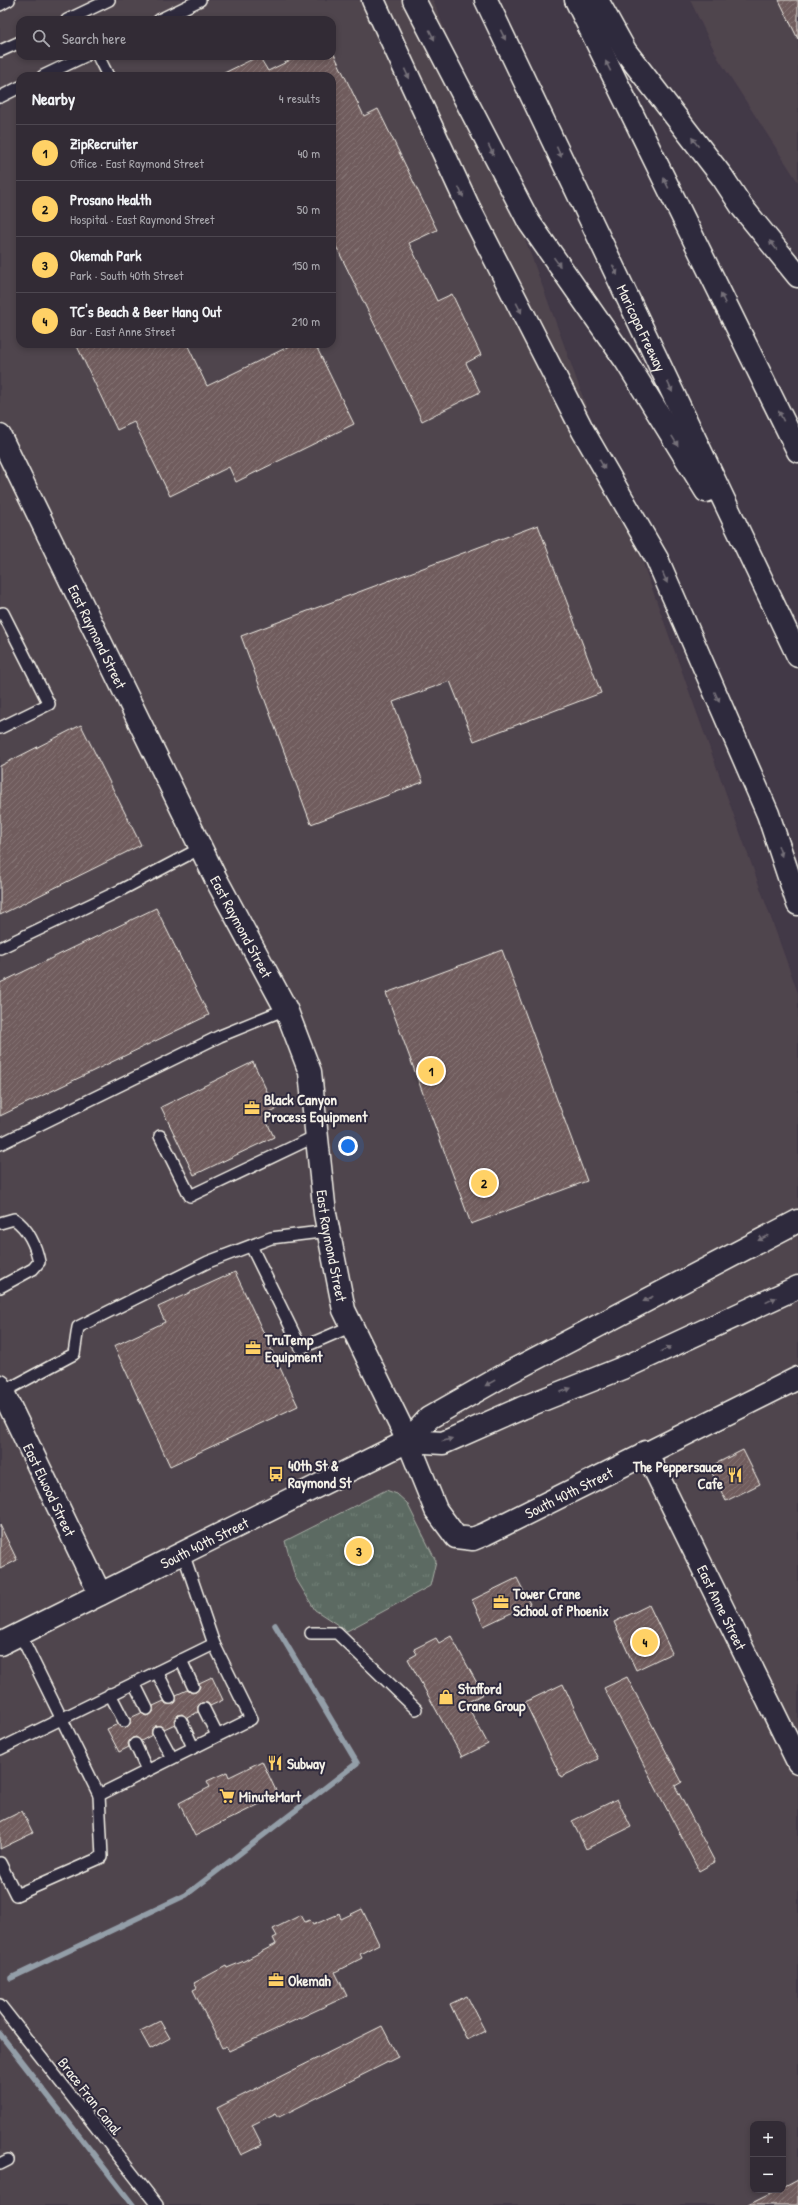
<!DOCTYPE html>
<html lang="en">
<head>
<meta charset="utf-8">
<style>
	:root { --surface:#322b35; --page:#3a333d; --text:#f1f3f6; --muted:#a8a7ad; --line:#4d4750; --accent:#ffd166 }
	body { margin:0; font-family:"Patrick Hand",sans-serif; background:var(--page); color:var(--text) }
	.controls { position:absolute; right:12px; bottom:12px; display:grid; overflow:hidden; border-radius:8px; box-shadow:0 2px 6px #0003 }
	.controls button { width:36px; height:36px; display:grid; place-items:center; padding:0; border:0; border-bottom:1px solid var(--line); background:var(--surface); color:var(--text); font:20px sans-serif }
	.you { position:absolute; left:348px; top:1146px; width:14px; height:14px; margin:-10px; border:3px solid #fff; border-radius:50%; background:#1a73e8; box-shadow:0 0 0 6px #1a73e833 }
	.badge { display:grid; place-items:center; width:26px; height:26px; border-radius:50%; background:var(--accent); color:#111; font-size:13px; font-weight:700 }
	.pin { position:absolute; translate:-50% -50%; border:2px solid #fff; box-shadow:0 1px 4px #0006 }
	.list { margin:0; padding:0; list-style:none }
	h2 { display:flex; justify-content:space-between; align-items:center; height:52px; margin:0; padding:0 16px; font-size:17px }
	h2 small { font-size:13px; font-weight:400; color:var(--muted) }
	.list li { display:grid; grid-template-columns:26px 1fr auto; gap:12px; align-items:center; box-sizing:border-box; height:56px; padding:0 16px; border-top:1px solid var(--line) }
	.list b { display:block; font-size:15px; white-space:nowrap }
	.list p { margin:0; font-size:13px; white-space:nowrap; color:var(--muted) }
	.list em { font-size:13px; font-style:normal; color:var(--muted) }
	.icon { flex:none; width:22px; height:22px; fill:none; stroke:currentColor; stroke-width:2; stroke-linecap:round; stroke-linejoin:round }
	.map { position:relative; flex:none; width:798px; height:2205px; overflow:hidden }
	.search { position:absolute; background:var(--surface); box-shadow:0 2px 6px #0003; left:16px; top:16px; width:320px; height:44px; display:flex; align-items:center; gap:10px; box-sizing:border-box; padding:0 14px; border-radius:12px; color:var(--muted); font-size:15px }
	.panel { position:absolute; background:var(--surface); box-shadow:0 2px 6px #0003; left:16px; top:72px; width:320px; height:276px; border-radius:12px }
	.map>svg:first-child { display:block }
</style>
</head>
<body>
<div class="map">
<svg width="798" height="2205" viewBox="0 0 798 2205">
	<defs>
		<pattern id="park-tufts" width="24" height="20" patternUnits="userSpaceOnUse"><rect width="24" height="20" fill="#5b6b62"/><path d="M3 7l-1-3M5 7V3M7 7l1-3M15 17l-1-3M17 17v-4M19 17l1-3" fill="none" stroke="#738178"/></pattern>
		<pattern id="building-hatch" width="6" height="6" patternUnits="userSpaceOnUse"><rect width="6" height="6" fill="#705c5d"/><path d="M-1 1l2-2M0 6l6-6M5 7l2-2" fill="none" stroke="#857474"/></pattern>
	</defs>
	<rect width="100%" height="100%" fill="#423947"/>
	<filter id="ink" filterUnits="userSpaceOnUse"><feTurbulence type="fractalNoise" baseFrequency=".025" numOctaves="2"/><feDisplacementMap in="SourceGraphic" scale="8" xChannelSelector="R" yChannelSelector="G"/><feConvolveMatrix kernelMatrix="1 2 1 2 8 2 1 2 1" color-interpolation-filters="sRGB"/></filter>
	<g filter="url(#ink)">
		<g fill="#50444e" fill-rule="evenodd">
			<path d="M 0,0 L 433,0 L 486,133 L 567,353 L 798,993 L 798,2205 L 0,2205 ZM 20,20 L 332,20 L 332,56 L 20,56 ZM 20,76 L 332,76 L 332,344 L 20,344 ZM 753,2124 L 783,2124 L 783,2190 L 753,2190 Z"/>
			<polygon points="690,0 798,0 798,182 718,58"/>
		</g>
		<polygon fill="url(#park-tufts)" stroke="#a8aea5" points="386,1490 397,1494 407,1503 436,1561 430,1586 347,1631 315,1610 295,1577 285,1541"/>
		<g fill="none" stroke-linecap="round" stroke-linejoin="round">
			<g stroke="#939ea8" stroke-width="5.5">
				<polyline points="11,1978 186,1895 357,1763 275,1625"/>
				<polyline points="0,2034 133,2205"/>
			</g>
		</g>
		<g fill="url(#building-hatch)" stroke="#f4f1e8">
			<polygon points="779,0 798,0 798,39"/>
			<polygon points="332,50 364,116 378,109 437,230 409,243 437,301 452,294 481,355 466,363 480,392 422,421 332,238 332,76 218,76 259,56 268,71 299,56 332,56"/>
			<polygon points="76,344 187,344 207,386 294,344 315,344 354,424 236,482 229,467 170,496 134,422 117,430"/>
			<polygon points="538,525 601,693 474,741 450,681 393,702 423,782 311,824 241,636"/>
			<polygon points="81,725 141,845 0,915 0,766"/>
			<polygon points="156,908 209,1015 0,1116 0,983"/>
			<polygon points="502,950 587,1181 471,1224 386,993"/>
			<polygon points="253,1062 276,1110 264,1116 274,1137 194,1175 161,1107"/>
			<polygon points="235,1272 298,1406 170,1466 114,1346 165,1322 158,1307"/>
			<polygon points="743,1450 760,1484 726,1501 709,1467"/>
			<polygon points="0,1525 17,1560 0,1569"/>
			<polygon points="517,1578 530,1604 484,1626 472,1600"/>
			<polygon points="649,1605 672,1653 636,1670 614,1622"/>
			<polygon points="451,1636 483,1694 466,1703 488,1744 462,1757 408,1659 417,1654 414,1649 436,1638 439,1643"/>
			<polygon points="212,1677 223,1700 210,1706 208,1703 201,1703 198,1706 198,1712 187,1718 182,1714 178,1715 174,1720 175,1724 164,1729 161,1726 155,1726 152,1729 152,1735 141,1741 136,1737 132,1738 128,1743 129,1747 119,1752 107,1729 118,1724 121,1727 127,1727 130,1724 130,1718 141,1713 146,1716 150,1715 153,1712 153,1706 164,1701 166,1704 173,1704 176,1702 176,1695 187,1690 192,1693 196,1692 200,1687 199,1683"/>
			<polygon points="627,1677 682,1782 675,1786 715,1862 699,1871 604,1688"/>
			<polygon points="563,1684 598,1759 561,1777 525,1702"/>
			<polygon points="262,1761 278,1795 195,1836 179,1803 210,1787 207,1781 227,1772 229,1777"/>
			<polygon points="617,1799 631,1827 586,1849 572,1821"/>
			<polygon points="22,1811 33,1833 0,1849 0,1822"/>
			<polygon points="362,1909 379,1944 360,1954 362,1958 335,1972 347,1996 229,2051 226,2046 222,2048 193,1990 197,1988 194,1983 226,1966 227,1968 244,1961 276,1944 273,1938 277,1936 273,1929 301,1915 305,1922 310,1920 313,1925 339,1914 341,1919"/>
			<polygon points="467,1996 485,2031 467,2040 450,2004"/>
			<polygon points="160,2021 170,2038 150,2049 140,2031"/>
			<polygon points="382,2026 398,2057 279,2117 276,2113 252,2125 262,2145 241,2155 217,2108"/>
			<polygon points="798,2180 798,2205 748,2205 778,2190 783,2190 783,2188"/>
		</g>
		<g fill="none" stroke-linecap="round" stroke-linejoin="round">
			<defs>
				<g id="service">
					<polyline points="0,5 9,0"/>
					<polyline points="67,20 109,0"/>
					<polyline points="159,20 200,0"/>
					<polyline points="0,51 20,42"/>
					<polyline points="98,56 108,76"/>
					<polyline points="43,76 85,56"/>
					<polyline points="0,97 20,87"/>
					<polyline points="0,614 3,613 49,704 0,728"/>
					<polyline points="0,948 121,890 201,848"/>
					<polyline points="160,1136 190,1196 318,1135"/>
					<polyline points="0,1144 220,1036 286,1009"/>
					<path d="M 0,1223 L 14,1219 C 28,1228 36,1246 39,1262 L 33,1269 L 0,1287"/>
					<polyline points="251,1246 301,1348 352,1326"/>
					<polyline points="3,1392 74,1354 78,1327 208,1262 271,1238 329,1231"/>
					<polyline points="311,1633 337,1633 416,1709"/>
					<polyline points="20,1634 99,1795 251,1719 214,1644 183,1553"/>
					<polyline points="181,1660 193,1686"/>
					<polyline points="157,1672 170,1698"/>
					<polyline points="134,1683 147,1709"/>
					<polyline points="110,1694 124,1721"/>
					<polyline points="204,1709 217,1735"/>
					<polyline points="181,1721 193,1747"/>
					<polyline points="158,1732 172,1758"/>
					<polyline points="135,1744 147,1770"/>
					<polyline points="0,1749 214,1644"/>
					<polyline points="0,1863 16,1895 102,1857 99,1795"/>
					<polyline points="0,2005 157,2205"/>
					<polyline points="0,2164 8,2160"/>
				</g>
				<g id="minor">
					<path id="s1" d="M 0,436 L 216,879 L 286,1009 L 310,1072 L 325,1214 L 344,1310 L 408,1441 L 436,1510 L 456,1537 L 473,1539 L 485,1534 L 798,1378"/>
					<path id="s2" d="M 0,1386 L 100,1594"/>
					<path id="s3" d="M 646,1452 L 798,1762"/>
				</g>
				<g id="secondary">
					<polyline points="408,1441 443,1443 522,1408 630,1365 798,1287"/>
					<path id="s4" d="M 0,1644 L 408,1441 L 429,1418 L 508,1373 L 798,1221"/>
				</g>
				<g id="motorway">
					<polyline points="373,0 468,206 583,431 657,559 768,814 798,904"/>
					<polyline points="414,0 529,222 626,361 706,491"/>
					<path id="s5" d="M 486,0 L 798,656"/>
					<polyline points="576,0 798,451"/>
					<polyline points="597,0 626,52 723,178 742,207 798,276"/>
				</g>
			</defs>
			<use href="#service" stroke="#f4f1e8" stroke-width="14"/>
			<use href="#minor" stroke="#f4f1e8" stroke-width="25"/>
			<use href="#secondary" stroke="#f4f1e8" stroke-width="25"/>
			<use href="#motorway" stroke="#f4f1e8" stroke-width="25"/>
			<use href="#service" stroke="#2f2a3d" stroke-width="11"/>
			<use href="#minor" stroke="#2f2a3d" stroke-width="22"/>
			<use href="#secondary" stroke="#2f2a3d" stroke-width="22"/>
			<use href="#motorway" stroke="#2f2a3d" stroke-width="22"/>
		</g>
		<defs><path id="oneway-solid" d="M-6-.8H1V-3.2L6.5 0L1 3.2V.8H-6Z"/></defs>
		<g fill="#747079">
			<use href="#oneway-solid" transform="translate(432 35) rotate(63)"/>
			<use href="#oneway-solid" transform="translate(503 35) rotate(64)"/>
			<use href="#oneway-solid" transform="translate(608 66) rotate(-116)"/>
			<use href="#oneway-solid" transform="translate(407 74) rotate(65)"/>
			<use href="#oneway-solid" transform="translate(695 142) rotate(-127)"/>
			<use href="#oneway-solid" transform="translate(491 150) rotate(63)"/>
			<use href="#oneway-solid" transform="translate(559 152) rotate(65)"/>
			<use href="#oneway-solid" transform="translate(666 183) rotate(-116)"/>
			<use href="#oneway-solid" transform="translate(461 192) rotate(65)"/>
			<use href="#oneway-solid" transform="translate(773 245) rotate(-129)"/>
			<use href="#oneway-solid" transform="translate(557 262) rotate(55)"/>
			<use href="#oneway-solid" transform="translate(615 270) rotate(65)"/>
			<use href="#oneway-solid" transform="translate(723 299) rotate(-116)"/>
			<use href="#oneway-solid" transform="translate(519 308) rotate(63)"/>
			<use href="#oneway-solid" transform="translate(670 387) rotate(65)"/>
			<use href="#oneway-solid" transform="translate(781 416) rotate(-116)"/>
			<use href="#oneway-solid" transform="translate(675 441) rotate(58)"/>
			<use href="#oneway-solid" transform="translate(602 464) rotate(60)"/>
			<use href="#oneway-solid" transform="translate(665 578) rotate(66)"/>
			<use href="#oneway-solid" transform="translate(717 697) rotate(66)"/>
			<use href="#oneway-solid" transform="translate(780 851) rotate(71)"/>
			<use href="#oneway-solid" transform="translate(763 1238) rotate(153)"/>
			<use href="#oneway-solid" transform="translate(648 1299) rotate(152)"/>
			<use href="#oneway-solid" transform="translate(771 1300) rotate(-26)"/>
			<use href="#oneway-solid" transform="translate(666 1349) rotate(-25)"/>
			<use href="#oneway-solid" transform="translate(490 1383) rotate(151)"/>
			<use href="#oneway-solid" transform="translate(566 1390) rotate(-21)"/>
			<use href="#oneway-solid" transform="translate(447 1440) rotate(-18)"/>
		</g>
	</g>
	<defs>
		<symbol id="office-bare" viewBox="-9 -9 18 18"><path d="M-6-3h4V-5.5h4V-3h4V5H-6ZM-1-4.5V-3h2v-1.5ZM-6 0V1H6V0Z" fill="#ffd166" stroke="#2f2a3d" stroke-width="2.5" paint-order="stroke"/></symbol>
		<symbol id="bus-bare" viewBox="-9 -9 18 18"><path d="M-5-6H5V4H4V6H2V4H-2V6H-4V4H-5ZM-3.5-4V0h7V-4ZM-3.5 1.2v1.5H-2V1.2ZM2 1.2v1.5H3.5V1.2Z" fill="#ffd166" stroke="#2f2a3d" stroke-width="2.5" paint-order="stroke"/></symbol>
		<symbol id="restaurant-bare" viewBox="-9 -9 18 18"><path d="M-5-6h1v4h1v-4h1v4h1v-4h1v5L-1.5 .5V6h-2V.5L-5-1ZM5-6V6H3V1.5H1.5Q1.5-4 5-6Z" fill="#ffd166" stroke="#2f2a3d" stroke-width="2.5" paint-order="stroke"/></symbol>
		<symbol id="shop-bare" viewBox="-9 -9 18 18"><path d="M-5-2.5h2.3a2.7 3.5 0 0 1 5.4 0H5L5.5 6h-11ZM-1.5-2.5h3a1.5 2.3 0 0 0-3 0Z" fill="#ffd166" stroke="#2f2a3d" stroke-width="2.5" paint-order="stroke"/></symbol>
		<symbol id="supermarket-bare" viewBox="-9 -9 18 18"><path d="M-6-5.5h2.5l.6 2H6L4.5 2H-2.5L-4.4-4H-6ZM-1.5 3.2a1.3 1.3 0 1 0 .1 0ZM3 3.2a1.3 1.3 0 1 0 .1 0Z" fill="#ffd166" stroke="#2f2a3d" stroke-width="2.5" paint-order="stroke"/></symbol>
	</defs>
	<g fill-rule="evenodd">
		<use href="#office-bare" x="241" y="1097" width="22" height="22"/>
		<use href="#office-bare" x="242" y="1337" width="22" height="22"/>
		<use href="#bus-bare" x="265" y="1463" width="22" height="22"/>
		<use href="#restaurant-bare" x="724" y="1464" width="22" height="22"/>
		<use href="#office-bare" x="490" y="1591" width="22" height="22"/>
		<use href="#shop-bare" x="435" y="1686" width="22" height="22"/>
		<use href="#restaurant-bare" x="264" y="1752" width="22" height="22"/>
		<use href="#supermarket-bare" x="216" y="1785" width="22" height="22"/>
		<use href="#office-bare" x="265" y="1969" width="22" height="22"/>
	</g>
	<g text-anchor="middle" dominant-baseline="central" stroke-width="4" stroke-linejoin="round" paint-order="stroke">
		<g font-size="15" fill="#f4f1e8" stroke="#2f2a3d">
			<text stroke="none"><textPath href="#s5" startOffset="363">Maricopa Freeway</textPath></text>
			<text stroke="none"><textPath href="#s1" startOffset="223">East Raymond Street</textPath></text>
			<text stroke="none"><textPath href="#s1" startOffset="547">East Raymond Street</textPath></text>
			<text stroke="none"><textPath href="#s1" startOffset="883">East Raymond Street</textPath></text>
			<text stroke="none"><textPath href="#s2" startOffset="115">East Elwood Street</textPath></text>
			<text stroke="none"><textPath href="#s1" startOffset="1326">South 40th Street</textPath></text>
			<text stroke="none"><textPath href="#s4" startOffset="228">South 40th Street</textPath></text>
			<text stroke="none"><textPath href="#s3" startOffset="173">East Anne Street</textPath></text>
			<text transform="translate(90 2096) rotate(52)">Brace Fran Canal</text>
		</g>
		<g font-size="15" font-weight="bold" fill="#f4f1e8" stroke="#2f2a3d" text-anchor="start">
			<text x="264" y="1099">Black Canyon<tspan x="264" dy="17">Process Equipment</tspan></text>
			<text x="265" y="1339">TruTemp<tspan x="265" dy="17">Equipment</tspan></text>
			<text x="288" y="1465">40th St &amp;<tspan x="288" dy="17">Raymond St</tspan></text>
			<text x="723" y="1466" text-anchor="end">The Peppersauce<tspan x="723" dy="17">Cafe</tspan></text>
			<text x="513" y="1593">Tower Crane<tspan x="513" dy="17">School of Phoenix</tspan></text>
			<text x="458" y="1688">Stafford<tspan x="458" dy="17">Crane Group</tspan></text>
			<text x="287" y="1763">Subway</text>
			<text x="239" y="1796">MinuteMart</text>
			<text x="288" y="1980">Okemah</text>
		</g>
	</g>
</svg>
<div class="controls">
<button>+</button>
<button>−</button>
</div>
<div class="you"></div>
<div class="pin badge" style="left:431px;top:1071px">1</div>
<div class="pin badge" style="left:484px;top:1183px">2</div>
<div class="pin badge" style="left:359px;top:1551px">3</div>
<div class="pin badge" style="left:645px;top:1642px">4</div>
<div class="search"><svg class="icon" aria-label="search" viewBox="0 0 24 24"><circle cx="10" cy="10" r="6"/><path d="M15 15l6 6"/></svg>Search here</div>
<section class="panel">
<h2>Nearby<small>4 results</small></h2>
<ul class="list">
<li><span class="badge">1</span><div><b>ZipRecruiter</b><p>Office · East Raymond Street</p></div><em>40 m</em></li>
<li><span class="badge">2</span><div><b>Prosano Health</b><p>Hospital · East Raymond Street</p></div><em>50 m</em></li>
<li><span class="badge">3</span><div><b>Okemah Park</b><p>Park · South 40th Street</p></div><em>150 m</em></li>
<li><span class="badge">4</span><div><b>TC's Beach &amp; Beer Hang Out</b><p>Bar · East Anne Street</p></div><em>210 m</em></li>
</ul>
</section>
</div>
</body>
</html>
